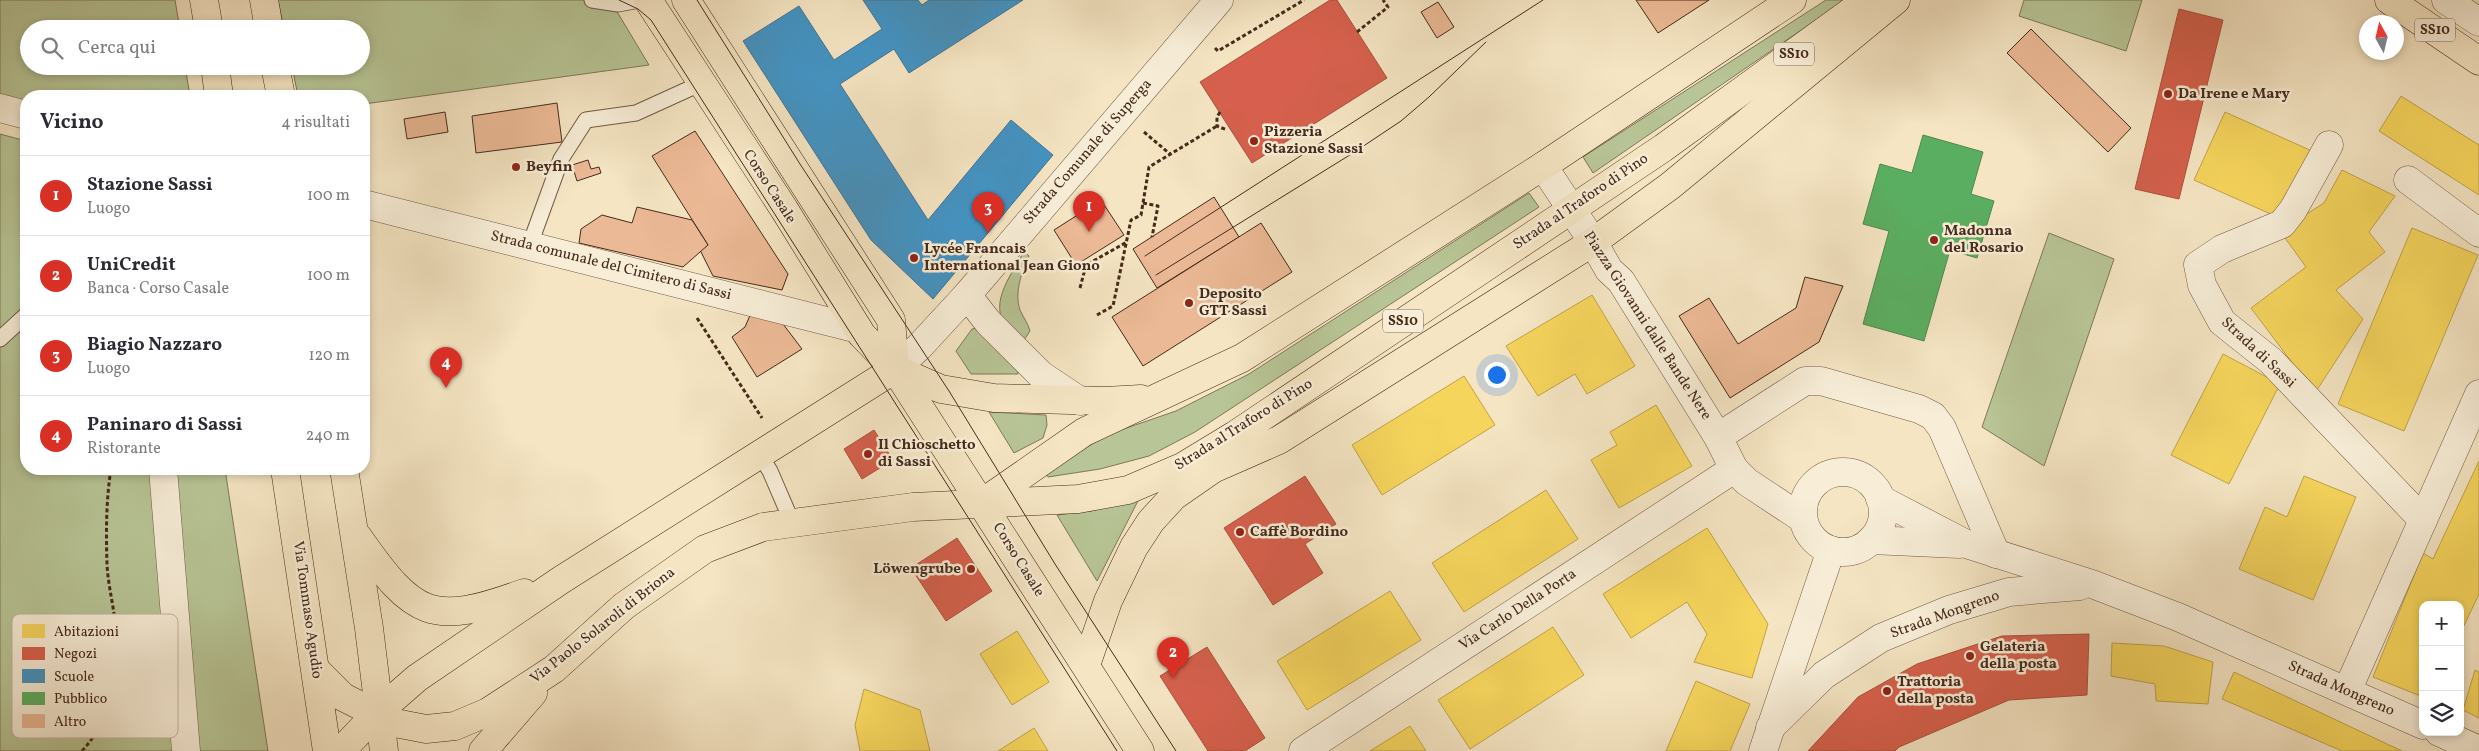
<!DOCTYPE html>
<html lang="it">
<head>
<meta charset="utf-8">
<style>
	:root { --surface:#fff; --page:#f2f2f3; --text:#2b2b33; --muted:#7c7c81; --line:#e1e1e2; --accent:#d93025 }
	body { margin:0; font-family:Vollkorn,serif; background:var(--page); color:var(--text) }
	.controls { position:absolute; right:15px; bottom:15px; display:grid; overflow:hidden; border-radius:10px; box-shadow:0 2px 8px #0003 }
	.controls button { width:45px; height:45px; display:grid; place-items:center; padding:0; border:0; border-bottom:1px solid var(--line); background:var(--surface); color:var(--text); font:25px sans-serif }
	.compass { position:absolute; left:2359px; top:15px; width:45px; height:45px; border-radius:50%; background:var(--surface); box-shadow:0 2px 8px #0003; rotate:352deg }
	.you { position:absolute; left:1496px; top:374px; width:18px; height:18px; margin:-12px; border:4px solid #fff; border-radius:50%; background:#1a73e8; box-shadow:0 0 0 8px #1a73e833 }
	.badge { display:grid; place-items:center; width:32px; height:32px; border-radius:50%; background:var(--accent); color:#fff; font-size:16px; font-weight:700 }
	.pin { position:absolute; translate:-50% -41px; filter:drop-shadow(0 1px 2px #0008) }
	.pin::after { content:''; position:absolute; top:26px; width:18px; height:15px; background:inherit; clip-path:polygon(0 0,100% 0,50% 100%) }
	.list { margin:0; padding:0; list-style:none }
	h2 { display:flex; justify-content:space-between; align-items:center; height:65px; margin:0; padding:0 20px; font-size:21px }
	h2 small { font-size:16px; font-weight:400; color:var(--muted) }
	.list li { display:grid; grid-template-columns:32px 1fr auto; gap:15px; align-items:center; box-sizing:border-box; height:80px; padding:0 20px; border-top:1px solid var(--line) }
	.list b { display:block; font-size:19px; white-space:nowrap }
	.list p { margin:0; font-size:16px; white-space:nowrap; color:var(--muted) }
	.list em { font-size:16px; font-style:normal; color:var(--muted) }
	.icon { flex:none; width:28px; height:28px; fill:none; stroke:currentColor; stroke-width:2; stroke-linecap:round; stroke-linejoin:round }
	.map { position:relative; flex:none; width:2479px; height:751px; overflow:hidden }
	.search { position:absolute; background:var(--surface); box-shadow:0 2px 8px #0003; left:20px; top:20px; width:350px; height:55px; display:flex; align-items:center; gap:12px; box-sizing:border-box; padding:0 18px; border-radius:28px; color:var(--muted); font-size:19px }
	.panel { position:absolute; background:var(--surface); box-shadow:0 2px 8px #0003; left:20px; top:90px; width:350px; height:385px; border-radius:20px }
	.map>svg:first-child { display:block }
</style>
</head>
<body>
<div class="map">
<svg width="2479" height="751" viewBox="0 0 2479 751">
	<rect width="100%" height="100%" fill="#f5e5c3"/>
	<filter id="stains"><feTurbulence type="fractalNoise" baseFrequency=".004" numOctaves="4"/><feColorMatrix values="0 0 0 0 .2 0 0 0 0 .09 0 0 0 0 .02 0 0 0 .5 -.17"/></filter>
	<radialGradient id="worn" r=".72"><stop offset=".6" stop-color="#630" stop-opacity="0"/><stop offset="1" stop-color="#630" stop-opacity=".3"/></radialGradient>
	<g fill="#b8c596" stroke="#7f7858">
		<polygon points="0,0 175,0 180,29 29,29 29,66 185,66 190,96 26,96 26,101 0,95"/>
		<polygon points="278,0 610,0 649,65 364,104 364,96 298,96 292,66 361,66 361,29 284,29"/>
		<polygon points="1826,0 1845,0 1593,173 1583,157"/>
		<polygon points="2024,0 2142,0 2126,51 2019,16"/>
		<polygon points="0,134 26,141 26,469 225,469 268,751 0,751"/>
		<polygon points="1529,193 1539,207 1195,432 1149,456 1100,469 1048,477 1045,472 1109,434 1176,411 1249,374"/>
		<polygon points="2049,233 2114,259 2044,466 1982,427"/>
		<path d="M 1024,251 L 1029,256 C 1022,272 1014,292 1020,310 C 1023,317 1028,323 1030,331 L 1022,343 C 1017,337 1010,332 1006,326 C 988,302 1013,273 1024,251 Z"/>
		<polygon points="983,327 1016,365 1018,374 971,374 956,351 972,329"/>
		<polygon points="989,412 1046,415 1047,425 1043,438 1014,453"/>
		<polygon points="1139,499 1097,581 1057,515 1091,511"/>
	</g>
	<g fill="#f6d55c" stroke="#c1a248">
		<polygon points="2401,96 2479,145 2479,195 2379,131"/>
		<polygon points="2225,112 2312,151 2282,219 2194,180"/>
		<polygon points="2342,170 2395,196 2369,232 2385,252 2336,290 2363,319 2315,393 2251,308 2306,267 2280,231 2324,203"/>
		<polygon points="2412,228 2478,255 2404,431 2338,404"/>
		<polygon points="1592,295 1635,366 1587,394 1575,374 1538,396 1506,346"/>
		<polygon points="2223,354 2280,384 2229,484 2171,455"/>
		<polygon points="1464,376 1495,425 1382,495 1352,445"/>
		<polygon points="1656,405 1692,466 1619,508 1591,460 1617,445 1610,432"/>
		<polygon points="2479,461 2479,594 2460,634 2460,605 2423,605 2423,697 2373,677 2423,553 2433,559"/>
		<polygon points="2304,476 2356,497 2313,600 2239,569 2265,507 2287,517"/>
		<polygon points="1546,490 1578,539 1464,612 1432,563"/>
		<polygon points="1707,528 1768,624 1752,678 1694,662 1707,634 1687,602 1631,638 1603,594"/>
		<polygon points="1390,591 1421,640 1307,710 1277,661"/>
		<polygon points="1553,627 1584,675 1470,749 1438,700"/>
		<polygon points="1017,631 1049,682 1012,705 980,654"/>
		<polygon points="2112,643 2164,646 2213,662 2208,704 2156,701 2155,684 2111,676"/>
		<polygon points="2475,670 2479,672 2479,718 2463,710"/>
		<polygon points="2234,672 2402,751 2342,751 2222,699"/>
		<polygon points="1696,681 1750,704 1730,751 1666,751"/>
		<polygon points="864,689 920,710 930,751 860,751 855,725"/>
		<polygon points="1410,726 1426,751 1370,751"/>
		<polygon points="1034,728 1048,751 998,751"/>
	</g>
	<g fill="#d6604d" stroke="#ab503e">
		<polygon points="1330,0 1337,0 1387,78 1252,163 1200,82"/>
		<polygon points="2179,9 2223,20 2179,199 2135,189"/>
		<polygon points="874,430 893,460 862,479 844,449"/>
		<polygon points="1305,476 1336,524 1305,544 1323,573 1273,605 1224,528"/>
		<polygon points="957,538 992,591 946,621 911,568"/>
		<polygon points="2089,634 2087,695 2009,700 1899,747 1895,751 1808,751 1858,697 1917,664 2002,636"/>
		<polygon points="1207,647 1265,738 1245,751 1208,751 1160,676"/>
	</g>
	<polygon fill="#4393c3" stroke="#447491" points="863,0 918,0 922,5 929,0 1023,0 909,73 894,49 840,84 928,220 1011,120 1053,155 933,299 871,240 743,41 799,6 834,60 882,29"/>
	<polygon fill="#5aae61" stroke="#54864c" points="1923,135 1983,152 1971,194 1994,201 1977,258 1950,250 1924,341 1863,324 1889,231 1863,224 1880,164 1912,173"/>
	<g fill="#ebb995" stroke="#462a1b">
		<polygon points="1636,0 1709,0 1658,33"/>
		<polygon points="1438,2 1454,27 1437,38 1421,12"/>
		<polygon points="2031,29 2131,128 2108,152 2007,53"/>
		<polygon points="557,103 562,142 476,153 472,116"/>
		<polygon points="445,112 448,132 407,139 404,119"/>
		<polygon points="695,131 788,274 782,290 713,276 700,250 708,245 652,156"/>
		<polygon points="588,160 591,169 599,167 601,173 577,181 572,165"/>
		<polygon points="1214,197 1239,237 1157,288 1133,249"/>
		<polygon points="1101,200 1124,235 1076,265 1054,230"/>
		<polygon points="637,207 692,220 708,245 683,267 579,243 581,229 602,215 632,223"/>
		<polygon points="1261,223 1292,272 1143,366 1112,317"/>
		<polygon points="1805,277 1843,286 1819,342 1730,398 1679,316 1709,298 1738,344 1796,308"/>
		<polygon points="751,313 780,320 802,349 757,377 732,337 745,327"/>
	</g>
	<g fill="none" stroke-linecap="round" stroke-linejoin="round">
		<defs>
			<g id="service">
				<polyline points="592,0 618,4 640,0"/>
				<polyline points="529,247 561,159 586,120 636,113 702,83"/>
				<polyline points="0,339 26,315"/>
				<polyline points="760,455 770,471 792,522"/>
			</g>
			<g id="minor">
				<polyline points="2446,0 2479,22"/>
				<polyline points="0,108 26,115"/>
				<polyline points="2329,145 2293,210 2282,224 2222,249 2198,265 2202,285 2222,322 2271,361 2423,520"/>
				<polyline points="1543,166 1593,242 1609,270 1621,281 1718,437 1734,469 1747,482 1803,519"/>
				<polyline points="2408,180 2479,233"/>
				<polyline points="364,204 858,329"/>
				<polyline points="967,295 988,322 1041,375 1080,401"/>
				<polyline points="1718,437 1805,381 1821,381 1919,409 1933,416 1942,428 1996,554"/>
				<polyline points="163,469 186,751"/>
				<circle cx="1843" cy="512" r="40"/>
				<polyline points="1880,499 1966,544 2092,584 2178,617 2423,725"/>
				<polyline points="1871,540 1959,544"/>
				<polyline points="2347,691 2479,394"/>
				<polyline points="1770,728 1824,675 1881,638 1949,610 2009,592 2080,586"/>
				<polyline points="2439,732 2479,750"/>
				<polyline points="1303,751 1734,469"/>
				<polyline points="1763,751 1831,550"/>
			</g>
			<polyline id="tertiary" points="895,369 919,347 967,295 1219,0"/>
			<g id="primary">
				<polyline points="204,0 209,29"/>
				<polyline points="264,0 269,29"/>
				<polyline points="648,0 784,209 862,335 895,369 1140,751"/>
				<polyline points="686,0 891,320 895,369"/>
				<polyline points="2389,0 2479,61"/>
				<polyline points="215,66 219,96"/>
				<polyline points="275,66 281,96"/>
				<polyline points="895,369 941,389 994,398 1105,401 1141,399"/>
				<polyline points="285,469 327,751"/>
				<polyline points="344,469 369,628 384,751"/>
				<polyline points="982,503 1084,432 1242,358 1543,166 1792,0"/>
				<path d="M 358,537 C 414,617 431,627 524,593"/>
				<polyline points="1086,665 1108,601 1134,547 1151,521 1174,496 1213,469 1279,440 1593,242 1670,186 1896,0"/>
				<polyline points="316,670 343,697 395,723 426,729 455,726 488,712 554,669 624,606 705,549 763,527 913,507 1078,499 1128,490 1184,466 1235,435 1663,148 1867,0"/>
				<polyline points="341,751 378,712 417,678 561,580 895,369"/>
				<polyline points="483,751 533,693"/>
			</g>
		</defs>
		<use href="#service" stroke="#725945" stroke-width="17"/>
		<use href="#minor" stroke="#725945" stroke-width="29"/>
		<use href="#tertiary" stroke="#725945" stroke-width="29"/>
		<use href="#primary" stroke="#462a1b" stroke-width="29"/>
		<g stroke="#462a1b" stroke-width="3" stroke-dasharray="4 2.5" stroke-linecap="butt">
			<polyline points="1357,32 1388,7 1383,0"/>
			<polyline points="1215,48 1218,51 1304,0"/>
			<polyline points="1220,112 1217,117 1217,126 1227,130"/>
			<polyline points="1144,132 1170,154"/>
			<polyline points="1143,203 1158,206 1152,237"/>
			<polyline points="1080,288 1086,265 1127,242"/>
			<polyline points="1097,315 1113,306 1131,220 1141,215 1149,167 1217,126"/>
			<polyline points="697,318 762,418"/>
			<path d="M 82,751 C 110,722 117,672 116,633 C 115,610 108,587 107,564 C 106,532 106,500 111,469"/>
		</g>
		<use href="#service" stroke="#f8eed8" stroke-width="15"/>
		<use href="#minor" stroke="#f8eed8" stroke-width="28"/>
		<use href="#tertiary" stroke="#f8eed8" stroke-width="28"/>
		<use href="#primary" stroke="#f5e5c3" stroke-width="28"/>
		<g stroke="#462a1b" stroke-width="1">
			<polyline points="619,0 638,9 651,20 1117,751"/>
			<polyline points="697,0 800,164 949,391 1055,564 1176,751"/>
			<polyline points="1145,256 1543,0"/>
			<polyline points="1156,275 1353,153 1401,121 1429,97 1486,42"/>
		</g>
	</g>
	<g fill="#8f2418" stroke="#f8eed8" stroke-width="2">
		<circle cx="2168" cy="94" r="5"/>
		<circle cx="1254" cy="141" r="5"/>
		<circle cx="516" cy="167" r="5"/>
		<circle cx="1934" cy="240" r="5"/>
		<circle cx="914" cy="258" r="5"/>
		<circle cx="1189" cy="303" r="5"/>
		<circle cx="868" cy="454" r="5"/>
		<circle cx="1240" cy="532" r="5"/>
		<circle cx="971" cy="569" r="5"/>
		<circle cx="1970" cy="656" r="5"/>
		<circle cx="1887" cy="691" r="5"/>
	</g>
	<g text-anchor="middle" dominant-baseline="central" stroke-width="5" stroke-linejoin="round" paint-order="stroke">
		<g fill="#f8eed8" stroke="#7b6554" stroke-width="1">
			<rect x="2415" y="18.5" width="40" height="23" rx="4"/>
			<rect x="1774" y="42.5" width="40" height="23" rx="4"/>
			<rect x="1383" y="309.5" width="40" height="23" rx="4"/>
		</g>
		<g font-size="14" font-weight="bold" fill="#462a1b">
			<text x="2435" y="30">SS10</text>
			<text x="1794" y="54">SS10</text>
			<text x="1403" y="321">SS10</text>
		</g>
		<g font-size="15" font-weight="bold" fill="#462a1b" stroke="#f8eed8" text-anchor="start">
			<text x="2178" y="94">Da Irene e Mary</text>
			<text x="1264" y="132">Pizzeria<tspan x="1264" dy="17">Stazione Sassi</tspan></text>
			<text x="526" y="167">Beyfin</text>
			<text x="1944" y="231">Madonna<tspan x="1944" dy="17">del Rosario</tspan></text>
			<text x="924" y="249">Lycée Francais<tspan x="924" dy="17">International Jean Giono</tspan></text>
			<text x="1199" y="294">Deposito<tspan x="1199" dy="17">GTT Sassi</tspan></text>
			<text x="878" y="445">Il Chioschetto<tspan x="878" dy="17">di Sassi</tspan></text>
			<text x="1250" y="532">Caffè Bordino</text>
			<text x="961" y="569" text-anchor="end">Löwengrube</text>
			<text x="1980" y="647">Gelateria<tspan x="1980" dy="17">della posta</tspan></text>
			<text x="1897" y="682">Trattoria<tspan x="1897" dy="17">della posta</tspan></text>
		</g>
		<g font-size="15" fill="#462a1b" stroke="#f8eed8">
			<text transform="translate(1088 152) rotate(-49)">Strada Comunale di Superga</text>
			<text transform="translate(769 187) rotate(57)">Corso Casale</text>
			<text transform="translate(1581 202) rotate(-34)">Strada al Traforo di Pino</text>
			<text transform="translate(611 266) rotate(14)">Strada comunale del Cimitero di Sassi</text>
			<text transform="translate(1647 326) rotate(57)">Piazza Giovanni dalle Bande Nere</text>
			<text transform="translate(2258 353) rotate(43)">Strada di Sassi</text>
			<text transform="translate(1244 425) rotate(-32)">Strada al Traforo di Pino</text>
			<text transform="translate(1018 560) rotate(58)">Corso Casale</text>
			<text transform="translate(307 610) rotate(82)">Via Tommaso Agudio</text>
			<text transform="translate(1518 610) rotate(-33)">Via Carlo Della Porta</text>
			<text transform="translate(1945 615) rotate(-20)">Strada Mongreno</text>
			<text transform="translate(603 626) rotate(-38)">Via Paolo Solaroli di Briona</text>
			<text transform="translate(2341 689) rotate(24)">Strada Mongreno</text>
		</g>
	</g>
	<rect x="12" y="614" width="166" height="124" rx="8" fill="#f8eed8" stroke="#c3b39f" stroke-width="1"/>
	<rect x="22" y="624" width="23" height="14" fill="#f6d55c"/>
	<rect x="22" y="647" width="23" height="13" fill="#d6604d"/>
	<rect x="22" y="669" width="23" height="14" fill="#4393c3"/>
	<rect x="22" y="692" width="23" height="13" fill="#5aae61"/>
	<rect x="22" y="714" width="23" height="14" fill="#ebb995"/>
	<g font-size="14" fill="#462a1b">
		<text x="54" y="636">Abitazioni</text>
		<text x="54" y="658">Negozi</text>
		<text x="54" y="681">Scuole</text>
		<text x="54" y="703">Pubblico</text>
		<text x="54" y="726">Altro</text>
	</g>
	<rect width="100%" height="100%" filter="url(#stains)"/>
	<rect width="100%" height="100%" fill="url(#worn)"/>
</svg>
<div class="controls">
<button>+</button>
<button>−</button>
<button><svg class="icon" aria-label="layers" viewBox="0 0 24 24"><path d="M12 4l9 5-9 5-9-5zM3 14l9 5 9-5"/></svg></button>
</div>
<svg class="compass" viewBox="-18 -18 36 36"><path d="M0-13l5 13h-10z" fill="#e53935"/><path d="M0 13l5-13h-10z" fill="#7c7c81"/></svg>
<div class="you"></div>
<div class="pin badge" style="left:1089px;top:232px">1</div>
<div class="pin badge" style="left:1173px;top:678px">2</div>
<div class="pin badge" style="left:988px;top:233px">3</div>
<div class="pin badge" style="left:446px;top:388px">4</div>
<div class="search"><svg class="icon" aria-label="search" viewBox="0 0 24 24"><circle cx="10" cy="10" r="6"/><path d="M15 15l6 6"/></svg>Cerca qui</div>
<section class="panel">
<h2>Vicino<small>4 risultati</small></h2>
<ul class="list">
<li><span class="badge">1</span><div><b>Stazione Sassi</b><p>Luogo</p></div><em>100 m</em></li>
<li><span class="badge">2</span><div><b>UniCredit</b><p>Banca · Corso Casale</p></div><em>100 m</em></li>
<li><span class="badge">3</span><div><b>Biagio Nazzaro</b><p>Luogo</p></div><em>120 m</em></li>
<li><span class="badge">4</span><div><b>Paninaro di Sassi</b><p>Ristorante</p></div><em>240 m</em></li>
</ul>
</section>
</div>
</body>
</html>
